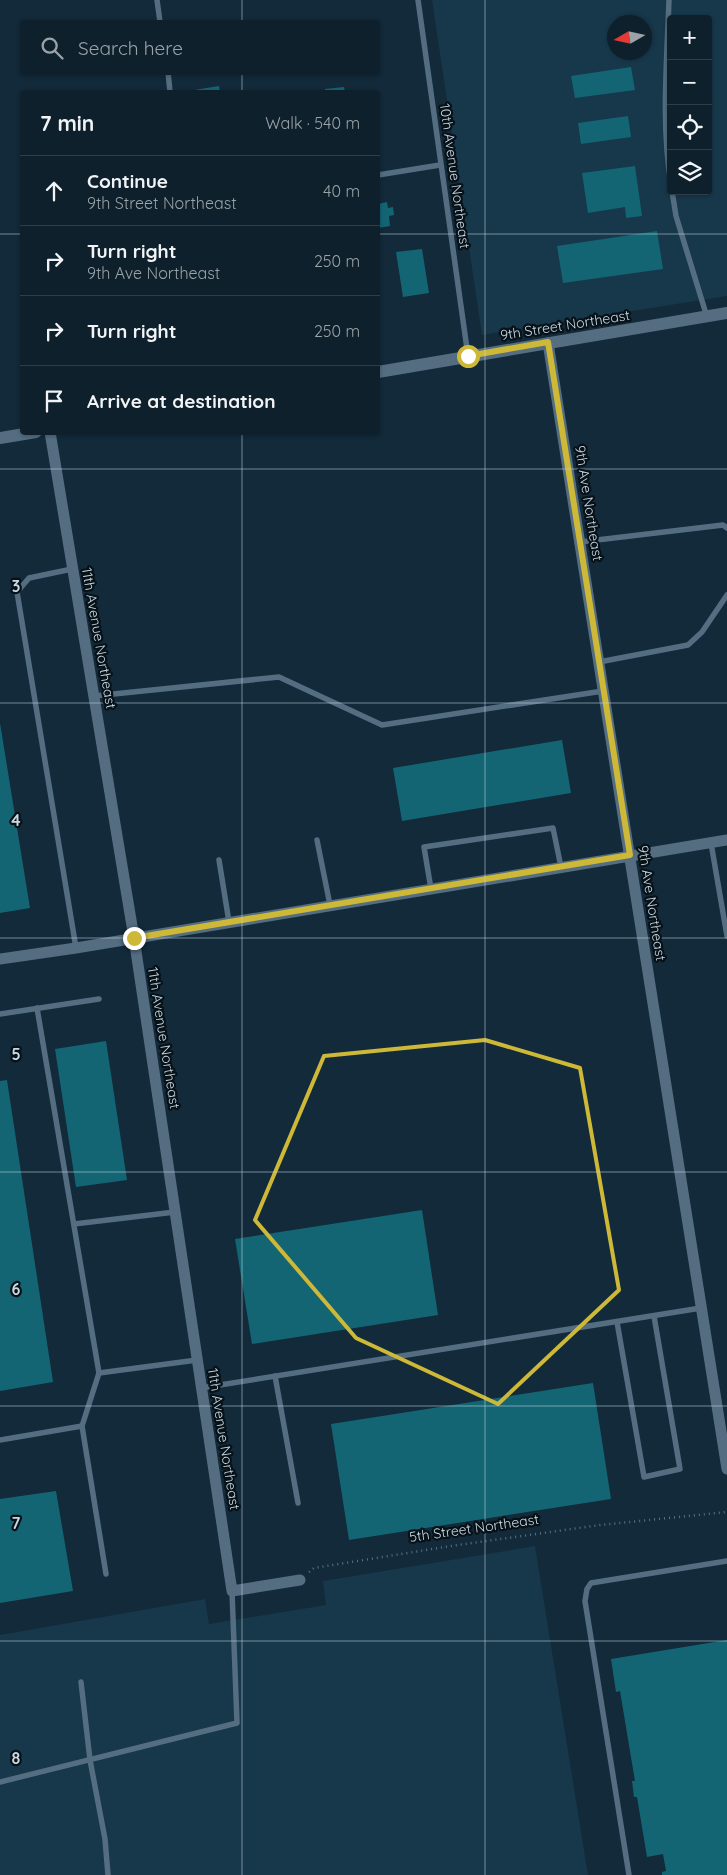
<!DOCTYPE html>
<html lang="en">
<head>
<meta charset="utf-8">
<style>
	:root { --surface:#0e202c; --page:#172834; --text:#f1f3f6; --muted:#9ba3a9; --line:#2e3e48 }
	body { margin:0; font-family:Quicksand,sans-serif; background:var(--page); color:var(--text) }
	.controls { position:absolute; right:15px; top:15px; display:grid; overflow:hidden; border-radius:5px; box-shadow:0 1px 4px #0004 }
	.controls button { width:45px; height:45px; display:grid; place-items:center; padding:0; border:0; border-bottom:1px solid var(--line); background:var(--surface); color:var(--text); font:25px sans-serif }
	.compass { position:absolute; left:607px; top:15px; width:45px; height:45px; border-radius:50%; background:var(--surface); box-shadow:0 1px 4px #0004; rotate:261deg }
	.stop { position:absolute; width:15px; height:15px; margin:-11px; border:4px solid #ceb837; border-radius:50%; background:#fff }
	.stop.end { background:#ceb837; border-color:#fff; box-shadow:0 1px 5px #0008 }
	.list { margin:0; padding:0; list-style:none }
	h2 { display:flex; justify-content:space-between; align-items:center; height:65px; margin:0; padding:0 20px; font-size:21px }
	h2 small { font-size:16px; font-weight:400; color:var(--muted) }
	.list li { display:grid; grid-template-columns:32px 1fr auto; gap:15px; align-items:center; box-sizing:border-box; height:70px; padding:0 20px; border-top:1px solid var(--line) }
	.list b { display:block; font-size:19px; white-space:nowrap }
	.list p { margin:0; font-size:16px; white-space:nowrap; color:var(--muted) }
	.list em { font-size:16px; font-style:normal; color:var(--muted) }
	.icon { flex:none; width:28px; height:28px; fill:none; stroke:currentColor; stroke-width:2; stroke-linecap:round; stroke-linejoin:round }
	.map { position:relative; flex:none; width:727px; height:1875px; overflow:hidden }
	.search { position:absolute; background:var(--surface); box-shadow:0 1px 4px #0004; left:20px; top:20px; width:360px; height:55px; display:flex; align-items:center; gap:12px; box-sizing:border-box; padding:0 18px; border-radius:5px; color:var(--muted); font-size:19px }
	.panel { position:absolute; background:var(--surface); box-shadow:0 1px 4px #0004; left:20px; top:90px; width:360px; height:345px; border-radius:5px }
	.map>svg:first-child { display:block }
</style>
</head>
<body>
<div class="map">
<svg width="727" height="1875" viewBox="0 0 727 1875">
	<rect width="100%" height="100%" fill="#122a3a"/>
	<g fill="#17374a" fill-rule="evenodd">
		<path d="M 432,0 L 727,0 L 727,296 L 482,335 ZM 671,19 L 708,19 L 708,191 L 671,191 ZM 614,22 L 644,22 L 644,52 L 614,52 Z"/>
		<polygon points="535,1546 588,1875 0,1875 0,1635 205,1599 209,1624 326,1605 323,1581"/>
	</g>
	<g fill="#146573">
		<polygon points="631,67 635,90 575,98 571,76"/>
		<polygon points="219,86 220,92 194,92 194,90"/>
		<polygon points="344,87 345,92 325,92 325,89"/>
		<polygon points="628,116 631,137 581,144 578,123"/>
		<polygon points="635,166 642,216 626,218 625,207 588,213 582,173"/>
		<polygon points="387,202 388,208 393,207 394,215 389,216 390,226 378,228 378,204"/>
		<polygon points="657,231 663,269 563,283 557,246"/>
		<polygon points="422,249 429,293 403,297 396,252"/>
		<polygon points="0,723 30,908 0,913"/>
		<polygon points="562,740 571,793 402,821 393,768"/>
		<polygon points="106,1041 127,1180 76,1187 55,1049"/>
		<polygon points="7,1080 53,1382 0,1391 0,1081"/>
		<polygon points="422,1210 438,1315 252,1344 235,1239"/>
		<polygon points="593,1383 611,1499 349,1540 331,1424"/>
		<polygon points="56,1491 73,1591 0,1603 0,1499"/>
		<polygon points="727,1640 727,1875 662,1875 662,1872 666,1871 663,1854 647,1857 637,1797 634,1797 632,1781 635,1781 620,1691 616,1692 611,1659"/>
	</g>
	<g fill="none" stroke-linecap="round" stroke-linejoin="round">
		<polyline stroke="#5d717f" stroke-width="2.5" stroke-dasharray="1 4" stroke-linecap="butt" points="309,1572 314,1568 451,1546 600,1525 727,1512"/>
		<g stroke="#546d80" stroke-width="5.5">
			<polyline points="157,0 160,22"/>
			<polyline points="418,0 468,356"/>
			<path d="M 669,0 C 667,61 661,124 671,184"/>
			<polyline points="168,72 170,92"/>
			<polyline points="378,175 440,165"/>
			<polyline points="672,191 676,216 707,317"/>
			<polyline points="580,542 723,525 727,528"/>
			<polyline points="72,569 29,578 17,592 76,948"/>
			<polyline points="599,662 688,645 702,632 727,595"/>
			<polyline points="94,696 279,677 382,725 603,691"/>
			<polyline points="317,840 330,905"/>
			<polyline points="711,843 727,936"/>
			<polyline points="219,860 229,922"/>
			<polyline points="431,889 424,847 553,828 561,867"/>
			<polyline points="37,1008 99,1373 82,1426"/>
			<polyline points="0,1014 99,999"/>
			<polyline points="74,1224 175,1212"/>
			<polyline points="617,1322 644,1477 680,1469 654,1316"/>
			<polyline points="99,1373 197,1360"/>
			<polyline points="275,1376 298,1503"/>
			<polyline points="201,1388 701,1308"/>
			<polyline points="0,1440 82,1426 106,1574"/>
			<polyline points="81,1682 90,1760 105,1839 108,1875"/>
			<polyline points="0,1782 237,1723 232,1591"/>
			<polyline points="629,1875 585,1601 587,1589 591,1583 727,1561"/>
		</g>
		<g stroke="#546d80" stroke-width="11">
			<polyline points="548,343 727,1469"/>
			<polyline points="50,432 134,938 232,1591 300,1580"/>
			<polyline points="0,959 76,948 727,840"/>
		</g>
		<g stroke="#546d80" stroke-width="12">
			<polyline points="378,372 727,313"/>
			<polyline points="0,438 36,432"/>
		</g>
	</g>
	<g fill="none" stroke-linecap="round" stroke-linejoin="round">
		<polyline stroke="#ceb837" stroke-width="6" points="134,938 630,855 548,342 468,356"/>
	</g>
	<path fill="none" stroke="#ceb837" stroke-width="4" stroke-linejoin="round" d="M 485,1040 L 580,1068 L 619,1290 L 498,1404 L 356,1338 L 255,1220 L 324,1056 Z"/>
	<path fill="none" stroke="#cad8e3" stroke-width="1" stroke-opacity="0.55" d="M 242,0 L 242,22M 485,0 L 485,1875M 242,72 L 242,92M 0,234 L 22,234M 378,234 L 727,234M 242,432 L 242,1875M 0,469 L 727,469M 0,703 L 727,703M 0,938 L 727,938M 0,1172 L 727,1172M 0,1406 L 727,1406M 0,1641 L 727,1641"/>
	<g text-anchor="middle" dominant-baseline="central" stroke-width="4.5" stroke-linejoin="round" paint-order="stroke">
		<g font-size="14" fill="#cad8e3" stroke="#071118">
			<text transform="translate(455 176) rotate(82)">10th Avenue Northeast</text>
			<text transform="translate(565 325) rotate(-9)">9th Street Northeast</text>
			<text transform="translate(589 503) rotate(81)">9th Ave Northeast</text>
			<text transform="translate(99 638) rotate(80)">11th Avenue Northeast</text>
			<text transform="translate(652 903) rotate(81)">9th Ave Northeast</text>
			<text transform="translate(164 1038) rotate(81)">11th Avenue Northeast</text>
			<text transform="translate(224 1439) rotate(81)">11th Avenue Northeast</text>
			<text transform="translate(474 1528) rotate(-8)">5th Street Northeast</text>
		</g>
	</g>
	<g font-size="16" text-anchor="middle" font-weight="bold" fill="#cad8e3" stroke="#071118" stroke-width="4.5" stroke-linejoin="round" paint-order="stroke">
		<text x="16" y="592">3</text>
		<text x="16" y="826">4</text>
		<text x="16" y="1060">5</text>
		<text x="16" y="1295">6</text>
		<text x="16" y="1529">7</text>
		<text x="16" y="1764">8</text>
	</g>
</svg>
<div class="controls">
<button>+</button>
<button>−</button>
<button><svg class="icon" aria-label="locate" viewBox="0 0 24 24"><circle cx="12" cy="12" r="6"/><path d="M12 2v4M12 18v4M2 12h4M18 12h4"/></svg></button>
<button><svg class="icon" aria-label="layers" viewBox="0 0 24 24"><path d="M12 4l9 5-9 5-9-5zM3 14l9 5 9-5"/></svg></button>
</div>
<svg class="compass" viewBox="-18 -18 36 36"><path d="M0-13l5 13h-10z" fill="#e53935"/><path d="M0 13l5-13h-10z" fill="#9ba3a9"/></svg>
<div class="stop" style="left:468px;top:356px"></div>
<div class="stop end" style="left:134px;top:938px"></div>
<div class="search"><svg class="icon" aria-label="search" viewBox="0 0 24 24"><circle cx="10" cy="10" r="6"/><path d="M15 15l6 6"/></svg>Search here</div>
<section class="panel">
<h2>7 min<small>Walk · 540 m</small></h2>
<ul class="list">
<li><svg class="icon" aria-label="ahead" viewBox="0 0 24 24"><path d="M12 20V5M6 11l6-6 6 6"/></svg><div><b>Continue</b><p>9th Street Northeast</p></div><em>40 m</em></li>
<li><svg class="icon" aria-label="right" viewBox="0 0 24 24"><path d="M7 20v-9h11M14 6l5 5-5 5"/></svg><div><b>Turn right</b><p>9th Ave Northeast</p></div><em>250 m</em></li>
<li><svg class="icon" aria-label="right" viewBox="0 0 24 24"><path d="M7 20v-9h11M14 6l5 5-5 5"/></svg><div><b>Turn right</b></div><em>250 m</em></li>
<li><svg class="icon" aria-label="arrive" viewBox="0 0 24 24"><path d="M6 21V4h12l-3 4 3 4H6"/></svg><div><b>Arrive at destination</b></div></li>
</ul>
</section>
</div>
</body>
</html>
